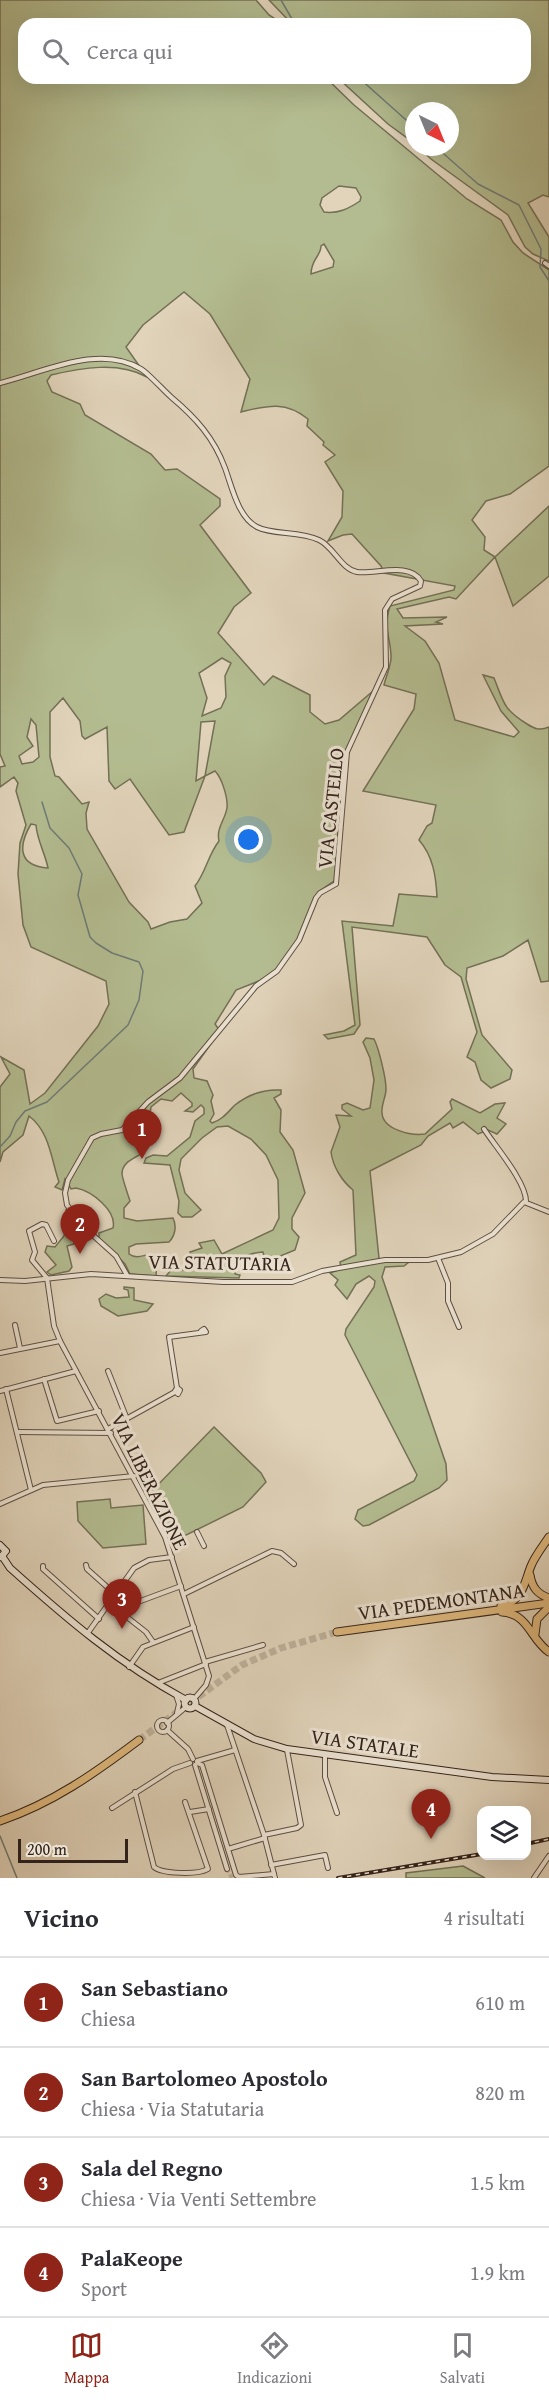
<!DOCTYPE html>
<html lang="it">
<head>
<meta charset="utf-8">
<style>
	:root { --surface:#fff; --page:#f2f2f3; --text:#2b2b33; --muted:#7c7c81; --line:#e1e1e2; --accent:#8f2418 }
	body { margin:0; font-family:"Gentium Book Plus",serif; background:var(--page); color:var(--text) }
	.controls { position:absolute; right:18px; bottom:18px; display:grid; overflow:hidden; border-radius:12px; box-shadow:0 6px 24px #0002 }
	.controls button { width:54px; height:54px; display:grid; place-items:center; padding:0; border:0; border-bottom:2px solid var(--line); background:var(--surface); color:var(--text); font:30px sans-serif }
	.compass { position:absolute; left:405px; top:102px; width:54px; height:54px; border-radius:50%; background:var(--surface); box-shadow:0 6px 24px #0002; rotate:137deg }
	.scale { position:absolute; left:18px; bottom:15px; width:110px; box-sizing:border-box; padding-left:6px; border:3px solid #33231b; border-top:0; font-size:16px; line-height:21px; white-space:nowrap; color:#33231b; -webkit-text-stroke:4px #ece3d3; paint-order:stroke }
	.you { position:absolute; left:249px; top:840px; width:21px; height:21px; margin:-15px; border:4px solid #fff; border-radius:50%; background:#1a73e8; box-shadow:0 0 0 9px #1a73e833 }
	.badge { display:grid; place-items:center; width:39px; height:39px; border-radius:50%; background:var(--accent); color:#fff; font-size:20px; font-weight:700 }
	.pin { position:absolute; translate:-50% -50px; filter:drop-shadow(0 2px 3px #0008) }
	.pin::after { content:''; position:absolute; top:32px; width:21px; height:18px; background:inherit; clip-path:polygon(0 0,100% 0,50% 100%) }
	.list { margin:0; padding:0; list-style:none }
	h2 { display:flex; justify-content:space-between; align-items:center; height:78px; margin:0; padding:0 24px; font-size:26px }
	h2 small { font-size:20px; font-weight:400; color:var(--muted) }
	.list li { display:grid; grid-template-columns:39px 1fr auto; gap:18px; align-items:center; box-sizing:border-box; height:90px; padding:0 24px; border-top:2px solid var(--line) }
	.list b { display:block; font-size:22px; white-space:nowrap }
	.list p { margin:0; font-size:20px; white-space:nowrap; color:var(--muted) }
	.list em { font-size:20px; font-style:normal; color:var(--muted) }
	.icon { flex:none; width:33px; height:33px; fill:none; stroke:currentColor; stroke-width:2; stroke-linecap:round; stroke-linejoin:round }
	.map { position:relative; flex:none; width:549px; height:1878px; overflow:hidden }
	.search { position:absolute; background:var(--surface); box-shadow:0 6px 24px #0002; left:18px; right:18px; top:18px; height:66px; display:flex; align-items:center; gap:15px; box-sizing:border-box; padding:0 21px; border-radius:18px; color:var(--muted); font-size:22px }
	.sheet { height:438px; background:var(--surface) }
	nav { display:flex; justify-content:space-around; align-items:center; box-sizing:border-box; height:84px; border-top:2px solid var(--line); background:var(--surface); font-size:16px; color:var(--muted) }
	nav a { display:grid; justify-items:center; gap:3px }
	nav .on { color:var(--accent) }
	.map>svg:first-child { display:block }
</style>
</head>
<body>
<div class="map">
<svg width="549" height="1878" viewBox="0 0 549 1878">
	<rect width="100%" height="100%" fill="#e1d4bb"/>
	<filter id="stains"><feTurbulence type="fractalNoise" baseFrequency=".00333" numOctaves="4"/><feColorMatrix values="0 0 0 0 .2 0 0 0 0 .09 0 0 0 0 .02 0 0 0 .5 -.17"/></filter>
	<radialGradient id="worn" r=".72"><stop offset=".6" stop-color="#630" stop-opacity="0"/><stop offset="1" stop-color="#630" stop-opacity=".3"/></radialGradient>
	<g fill="#b3bc90" stroke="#737056" stroke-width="1.5" fill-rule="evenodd">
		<path d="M 0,0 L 256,0 L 269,15 L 283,24 L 24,24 L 24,78 L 326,78 L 354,105 L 467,199 L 501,220 L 513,242 L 523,253 L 549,270 L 549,466 L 510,494 L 486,501 L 472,520 L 485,537 L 484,550 L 495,557 L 549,506 L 549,576 L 513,606 L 495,557 L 456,599 L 449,597 L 397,609 L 403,618 L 447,617 L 436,622 L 443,624 L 405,626 L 425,641 L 439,663 L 455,720 L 514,737 L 519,732 L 501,711 L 483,675 L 494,678 C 504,703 503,709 527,724 C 535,729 540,731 549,727 L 549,981 L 541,982 L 528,940 L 503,956 L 467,968 L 466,979 L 482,1035 L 512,1070 L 510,1079 L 491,1088 L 481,1080 L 475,1062 L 467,1057 L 477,1032 L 461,977 L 445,965 L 427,937 L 352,927 L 360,1025 L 354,1034 L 328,1039 L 324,1035 L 344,1031 L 355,1025 L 342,921 L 393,926 L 399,894 L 437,897 C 436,876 433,856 419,840 L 427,826 L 432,823 L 436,805 L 363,791 L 414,709 L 416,694 L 384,685 C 386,676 392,664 391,655 C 390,635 383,629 390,606 L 454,590 L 455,586 L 384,573 L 381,566 L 352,534 L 343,535 L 328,541 L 342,517 L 343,491 L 325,462 L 335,455 L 323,445 L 324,442 L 307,426 L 308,419 C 285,400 266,406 241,412 L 250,379 L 210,314 L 184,292 L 143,325 L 126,347 L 147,377 C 118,361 81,368 51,375 L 47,381 L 52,392 L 80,404 L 85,415 L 151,454 L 165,470 L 177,469 L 220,499 L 220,506 L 200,525 L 251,593 L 234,607 L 218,633 L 264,685 L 273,676 L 310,695 L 310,712 L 325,724 L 339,720 L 373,691 L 348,747 L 337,873 L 334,881 L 318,892 L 297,940 L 277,970 L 264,979 L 236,990 L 215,1024 L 220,1031 L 193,1069 L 194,1078 L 207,1081 L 213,1095 L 211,1101 L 214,1114 L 210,1121 L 212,1123 C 222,1120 228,1112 235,1105 C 249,1094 264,1089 281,1090 L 281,1094 L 274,1098 L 281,1110 L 280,1132 L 293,1150 L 305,1193 L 292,1218 L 292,1229 L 299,1237 L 295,1250 L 278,1257 L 264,1256 L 263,1252 C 251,1253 245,1255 236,1263 L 235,1274 L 240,1275 L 239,1278 L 166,1276 L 172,1269 L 180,1271 L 194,1265 L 190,1252 L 202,1248 L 199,1243 L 214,1240 L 222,1254 L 273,1230 L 279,1218 L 278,1180 L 266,1155 L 251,1139 L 228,1126 L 217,1127 L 202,1138 L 181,1159 L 179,1170 L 185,1193 L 201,1210 L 192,1217 L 182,1217 L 178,1213 L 179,1201 L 170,1165 L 144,1163 L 146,1158 L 153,1155 L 167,1156 L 190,1137 L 195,1121 L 204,1114 L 204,1108 L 201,1105 L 193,1112 L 185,1111 L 192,1106 L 192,1103 L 181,1093 L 172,1101 L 161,1099 L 151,1107 C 148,1121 155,1131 150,1144 C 145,1158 122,1157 122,1174 C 122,1177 128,1195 130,1201 L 124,1208 L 124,1218 L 137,1221 L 173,1218 C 177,1226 175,1236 169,1242 L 136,1244 L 129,1247 L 129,1254 C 137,1260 145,1254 154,1254 L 157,1258 L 156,1276 L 130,1274 L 125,1264 L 99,1238 L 99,1233 L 113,1228 C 117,1211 92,1191 76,1188 L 71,1189 L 65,1179 L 62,1190 L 55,1187 L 59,1182 C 51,1159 50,1132 29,1116 L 23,1135 L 3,1152 L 0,1162 L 0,1087 L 10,1074 L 1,1057 L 24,1070 L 30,1104 L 45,1093 L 98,1026 L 109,1004 L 106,981 L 31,947 L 23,925 L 18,874 L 20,843 L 26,825 L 16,791 L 18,783 L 14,777 L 0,787 L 0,767 L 5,766 L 0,754 ZM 339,186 L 356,188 L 361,197 L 360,201 C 348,209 338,214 324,212 L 320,205 L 322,198 ZM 324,244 L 334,261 L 333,267 L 311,274 C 311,259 321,256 321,246 ZM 222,658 L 231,663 L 225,676 L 226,697 L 221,708 L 202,716 L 207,698 L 199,673 ZM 63,698 L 80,721 L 82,736 L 85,739 L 107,727 L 109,781 L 115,789 L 130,779 L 169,835 L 184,832 L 205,776 L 215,771 C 222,778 228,798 227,808 C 225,820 216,828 219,841 C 208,855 206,872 195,886 L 202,903 L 187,919 L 170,922 L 151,929 L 148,922 L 129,902 L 87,829 L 86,813 L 89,802 L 82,804 L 59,777 L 55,776 L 50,757 L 50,712 ZM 31,719 L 36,725 L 39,757 L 33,762 L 22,764 L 19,756 L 33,746 L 27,737 ZM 215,721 L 205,776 L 196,781 L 201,722 ZM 31,824 L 36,825 C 37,840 45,853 48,868 C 18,866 18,846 31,824 Z"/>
		<polygon points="269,0 549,0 549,197 543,195 528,203 549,237 549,261 533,254 525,247 508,215 431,159 418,147 450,147 450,111 414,111 414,143 388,124 338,78 525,78 525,24 292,24"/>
		<path d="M 366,1038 L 374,1039 C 379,1049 386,1078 386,1089 C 386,1097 381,1105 382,1113 C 383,1130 412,1136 425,1134 L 452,1109 L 450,1102 L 452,1099 L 480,1113 L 495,1104 L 505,1103 L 497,1118 L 506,1124 L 497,1134 L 488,1130 L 478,1134 L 463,1122 L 453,1128 L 450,1123 L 428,1136 L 421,1145 L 370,1171 L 379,1258 L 382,1260 L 409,1262 L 404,1266 L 385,1267 L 382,1277 L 446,1464 L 447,1480 L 439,1488 L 369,1525 L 363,1526 L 355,1519 L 358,1510 L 414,1481 L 417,1475 L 345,1335 L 346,1329 L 374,1287 L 375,1281 L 369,1276 L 356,1284 L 347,1299 L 335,1285 L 338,1280 L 330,1273 L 341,1269 L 340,1262 L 356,1255 L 353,1190 C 342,1181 333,1167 331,1152 L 340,1127 L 336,1115 L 351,1116 L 342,1109 L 342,1105 L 347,1103 L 363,1110 L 370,1108 L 374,1080 L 370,1058 L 363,1042 Z"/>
		<polygon points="68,1207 85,1229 75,1235 74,1244 67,1246 72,1267 69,1271 51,1275 47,1272 56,1265 45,1252 47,1246 55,1247 64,1236 67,1225 74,1221 66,1210"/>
		<polygon points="124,1287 134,1288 134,1300 153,1304 147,1311 118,1316 101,1306 99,1299 106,1294 116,1298 129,1297 128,1290 124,1289"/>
		<polygon points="214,1427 261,1473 266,1482 243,1507 178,1539 171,1539 147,1496"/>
		<polygon points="110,1499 111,1508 143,1505 146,1544 103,1548 78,1521 77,1502"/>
		<polygon points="463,1866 485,1878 406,1878 406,1873"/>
	</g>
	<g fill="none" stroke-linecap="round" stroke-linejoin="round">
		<g stroke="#6d7c77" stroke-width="1.5">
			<polyline points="281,0 292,19 298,24"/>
			<polyline points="359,78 414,127"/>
			<polyline points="436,147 478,184 519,205 541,249 540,267 549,281"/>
			<polyline points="0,1147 10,1136 16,1122 25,1111 47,1102 128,1025 139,1000 143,971 139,962 112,953 96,943 90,937 78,895 82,874 69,848 50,828 42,802"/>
			<polyline points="0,1836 17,1878"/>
		</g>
		<polyline stroke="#beb19b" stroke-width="4" stroke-dasharray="4 2" stroke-linecap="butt" points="227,1869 232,1878"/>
		<polyline stroke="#beb19b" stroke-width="7" stroke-dasharray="7 3.5" stroke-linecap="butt" points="139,1740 242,1665 281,1648 337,1632"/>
		<defs>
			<g id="street">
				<polyline points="545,263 549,266"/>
				<path d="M 0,383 C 42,373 99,343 141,369 C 149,374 163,390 171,397 C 196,418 214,438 225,468 C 232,487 238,517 257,527 C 272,535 300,531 319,540 C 334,547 341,569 357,572 C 374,575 410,561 421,581 L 420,586 L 392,599 L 385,610 L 386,667 L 347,752 L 336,884 L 320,893 L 316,898 L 299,940 L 277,971 L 256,986 L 180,1078 L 148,1102 L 122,1130 L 101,1134 L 92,1138 L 68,1180 L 65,1193 L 67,1205 L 86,1229 L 116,1256 L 127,1275"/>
				<path d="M 484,1129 C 495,1146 527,1183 526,1202"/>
				<polyline points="54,1241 46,1225 42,1224 29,1231 35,1252 32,1260 47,1278 54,1326 60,1341 165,1537 209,1676 206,1685 194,1699"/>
				<polyline points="438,1258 448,1283 448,1301 459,1327"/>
				<polyline points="0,1280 25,1281 91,1274 223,1282 292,1282 322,1271 385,1260 428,1260 461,1252 493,1234 524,1202 549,1212"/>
				<polyline points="15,1325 20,1348"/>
				<polyline points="0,1353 60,1341"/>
				<polyline points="108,1371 127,1419"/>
				<polyline points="44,1379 57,1421 99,1411"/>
				<polyline points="177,1388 169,1337 206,1332 204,1329 201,1331"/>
				<polygon points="177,1388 180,1390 178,1394 175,1391"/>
				<polyline points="6,1389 31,1490"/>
				<polyline points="0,1391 76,1371"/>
				<polyline points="108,1429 175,1392"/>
				<polyline points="18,1432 111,1433"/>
				<polyline points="0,1504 43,1485 134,1476"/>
				<polyline points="197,1532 204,1546"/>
				<polyline points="86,1565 87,1569 115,1594"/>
				<polyline points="43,1566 43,1569 99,1619"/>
				<polyline points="184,1594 272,1551 281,1553 294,1564"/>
				<polyline points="109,1603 146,1632 153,1642"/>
				<polyline points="119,1609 181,1586"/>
				<polyline points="87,1634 134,1568 149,1560 172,1557"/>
				<polyline points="205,1662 263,1645"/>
				<polyline points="129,1667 143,1647 194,1627"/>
				<polyline points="158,1683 206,1664"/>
				<polyline points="176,1695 179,1704 177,1713"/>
				<circle cx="163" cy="1726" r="6"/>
				<polyline points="167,1723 186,1707"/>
				<polyline points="227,1725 264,1835 275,1878"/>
				<polyline points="167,1730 188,1749 193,1759"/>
				<polyline points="325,1755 325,1777 337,1813"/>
				<polyline points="197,1761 235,1750"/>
				<polyline points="197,1763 202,1765 236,1875 239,1877 274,1874"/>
				<polyline points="195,1765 227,1869"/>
				<path d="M 135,1792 L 154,1867 C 162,1874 198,1875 208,1869 L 185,1802"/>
				<polyline points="112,1808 173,1769 190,1763"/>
				<polyline points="190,1812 209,1809"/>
				<polyline points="264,1835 297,1828 301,1825 287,1750"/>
				<polyline points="228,1849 265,1838"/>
				<polyline points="271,1865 325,1855 328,1868"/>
				<polyline points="534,1878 549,1856"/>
			</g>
			<g id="secondary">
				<polyline points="0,1545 6,1551 1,1557"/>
				<path d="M 2,1556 L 10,1568 C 67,1619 118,1663 186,1700"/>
				<circle cx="190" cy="1703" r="5.5"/>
				<polyline points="195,1706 254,1739 287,1749 492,1777 549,1780"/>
			</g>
			<g id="primary">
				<path d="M 530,1575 C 532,1587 537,1594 549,1598"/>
				<path d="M 501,1606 C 524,1600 524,1583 531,1566 C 535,1556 543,1546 549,1537"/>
				<path d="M 502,1612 C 529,1614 530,1639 549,1652"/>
				<polyline points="337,1632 549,1603"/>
				<polyline points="535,1634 537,1619 549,1607"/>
				<path d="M 0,1821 C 53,1803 95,1773 139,1740"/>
			</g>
		</defs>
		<use href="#street" stroke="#5e4f43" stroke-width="6"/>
		<use href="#secondary" stroke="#33231b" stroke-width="8"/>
		<use href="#primary" stroke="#33231b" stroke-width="9"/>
		<use href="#street" stroke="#ece3d3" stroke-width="4"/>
		<use href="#secondary" stroke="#ece3d3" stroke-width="6"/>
		<use href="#primary" stroke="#e0ba7e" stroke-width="7"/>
		<defs>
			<g id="rail">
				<polyline points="526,1844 549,1839"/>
				<polyline points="338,1878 482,1854"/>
			</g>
		</defs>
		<use href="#rail" stroke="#33231b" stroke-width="4"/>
		<use href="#rail" stroke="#ece3d3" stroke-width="1.5" stroke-dasharray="4.5" stroke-linecap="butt"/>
	</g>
	<g text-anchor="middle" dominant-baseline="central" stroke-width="6" stroke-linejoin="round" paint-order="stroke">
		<g font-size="20" fill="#33231b" stroke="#ece3d3">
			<text transform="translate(330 808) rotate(-84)">VIA CASTELLO</text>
			<text transform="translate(220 1262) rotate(1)">VIA STATUTARIA</text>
			<text transform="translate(150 1481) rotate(64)">VIA LIBERAZIONE</text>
			<text transform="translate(441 1601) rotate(-8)">VIA PEDEMONTANA</text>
			<text transform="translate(365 1743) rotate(8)">VIA STATALE</text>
		</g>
	</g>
	<rect width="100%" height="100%" filter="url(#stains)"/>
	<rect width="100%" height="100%" fill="url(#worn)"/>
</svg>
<div class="controls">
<button><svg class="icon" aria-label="layers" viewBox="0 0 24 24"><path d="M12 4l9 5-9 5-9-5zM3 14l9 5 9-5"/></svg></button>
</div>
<svg class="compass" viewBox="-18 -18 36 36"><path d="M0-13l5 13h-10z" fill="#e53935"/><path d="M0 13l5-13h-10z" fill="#7c7c81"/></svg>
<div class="scale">200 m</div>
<div class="you"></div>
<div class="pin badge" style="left:142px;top:1159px">1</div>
<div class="pin badge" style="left:80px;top:1254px">2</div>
<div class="pin badge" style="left:122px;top:1629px">3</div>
<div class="pin badge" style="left:431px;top:1839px">4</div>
<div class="search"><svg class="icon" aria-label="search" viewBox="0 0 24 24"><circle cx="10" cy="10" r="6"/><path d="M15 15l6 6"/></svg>Cerca qui</div>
</div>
<section class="sheet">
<h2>Vicino<small>4 risultati</small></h2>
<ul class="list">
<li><span class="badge">1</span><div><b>San Sebastiano</b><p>Chiesa</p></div><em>610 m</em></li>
<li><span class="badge">2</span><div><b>San Bartolomeo Apostolo</b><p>Chiesa · Via Statutaria</p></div><em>820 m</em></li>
<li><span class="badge">3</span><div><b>Sala del Regno</b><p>Chiesa · Via Venti Settembre</p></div><em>1.5 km</em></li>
<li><span class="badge">4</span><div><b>PalaKeope</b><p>Sport</p></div><em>1.9 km</em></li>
</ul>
</section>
<nav>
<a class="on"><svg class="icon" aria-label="map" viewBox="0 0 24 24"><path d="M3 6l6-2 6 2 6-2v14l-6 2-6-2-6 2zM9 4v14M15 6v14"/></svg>Mappa</a>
<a><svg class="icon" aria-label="directions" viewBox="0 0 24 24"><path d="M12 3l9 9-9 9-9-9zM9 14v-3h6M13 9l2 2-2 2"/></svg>Indicazioni</a>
<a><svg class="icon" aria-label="saved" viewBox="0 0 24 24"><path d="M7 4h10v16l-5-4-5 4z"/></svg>Salvati</a>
</nav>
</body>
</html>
